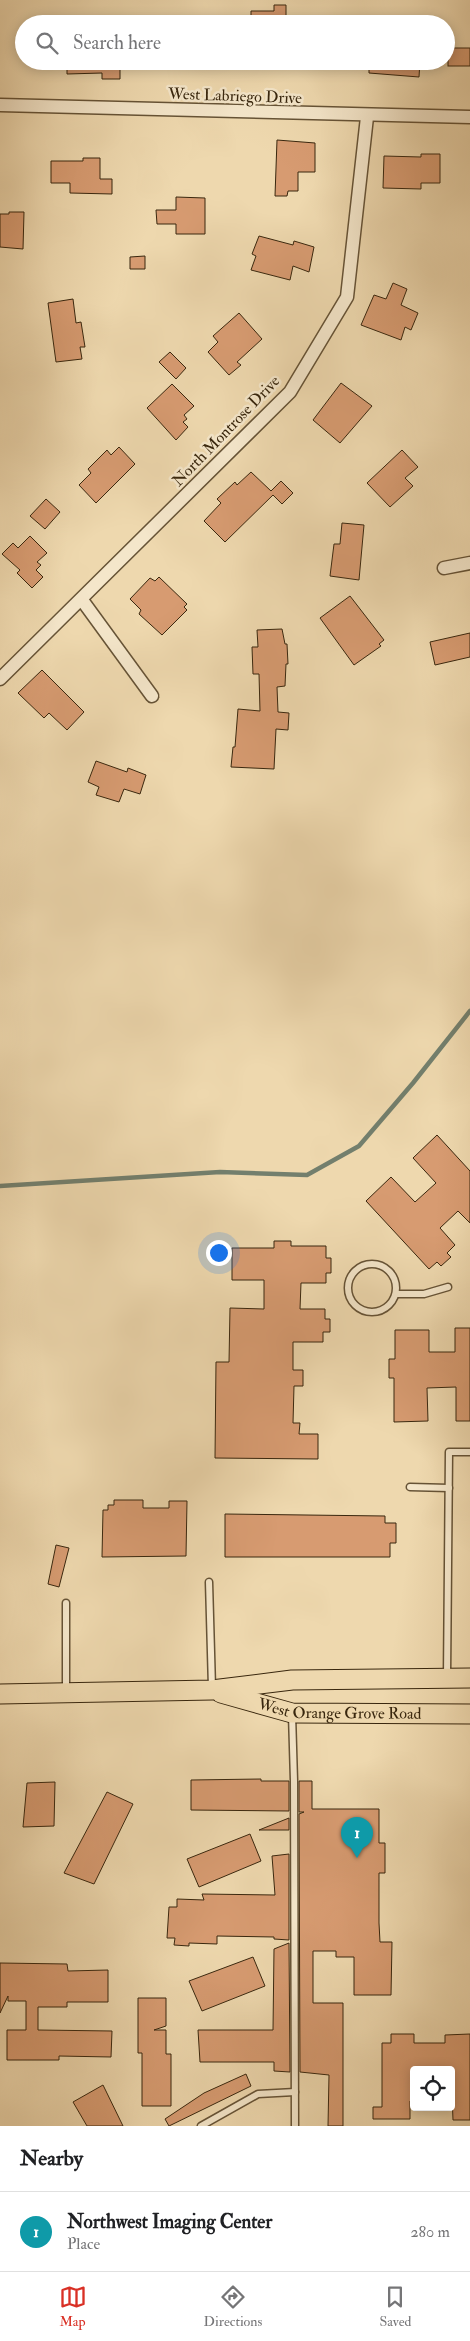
<!DOCTYPE html>
<html lang="en">
<head>
<meta charset="utf-8">
<style>
	:root { --surface:#fff; --page:#f2f2f2; --text:#202124; --muted:#757577; --line:#e0e0e0; --accent:#d93025 }
	body { margin:0; font-family:"IM FELL Double Pica",serif; background:var(--page); color:var(--text) }
	.controls { position:absolute; right:15px; bottom:15px; display:grid; overflow:hidden; border-radius:5px; box-shadow:0 2px 12px #0003 }
	.controls button { width:45px; height:45px; display:grid; place-items:center; padding:0; border:0; border-bottom:1px solid var(--line); background:var(--surface); color:var(--text); font:25px sans-serif }
	.you { position:absolute; left:218px; top:1252px; width:18px; height:18px; margin:-12px; border:4px solid #fff; border-radius:50%; background:#1a73e8; box-shadow:0 0 0 8px #1a73e833 }
	.badge { display:grid; place-items:center; width:32px; height:32px; border-radius:50%; background:var(--accent); color:#fff; font-size:16px; font-weight:700 }
	.pin { position:absolute; translate:-50% -41px; filter:drop-shadow(0 1px 2px #0008) }
	.pin::after { content:''; position:absolute; top:26px; width:18px; height:15px; background:inherit; clip-path:polygon(0 0,100% 0,50% 100%) }
	.list { margin:0; padding:0; list-style:none }
	h2 { display:flex; justify-content:space-between; align-items:center; height:65px; margin:0; padding:0 20px; font-size:21px }
	h2 small { font-size:16px; font-weight:400; color:var(--muted) }
	.list li { display:grid; grid-template-columns:32px 1fr auto; gap:15px; align-items:center; box-sizing:border-box; height:80px; padding:0 20px; border-top:1px solid var(--line) }
	.list b { display:block; font-size:19px; white-space:nowrap }
	.list p { margin:0; font-size:16px; white-space:nowrap; color:var(--muted) }
	.list em { font-size:16px; font-style:normal; color:var(--muted) }
	.icon { flex:none; width:28px; height:28px; fill:none; stroke:currentColor; stroke-width:2; stroke-linecap:round; stroke-linejoin:round }
	.map { position:relative; flex:none; width:470px; height:2126px; overflow:hidden }
	.search { position:absolute; background:var(--surface); box-shadow:0 2px 12px #0003; left:15px; right:15px; top:15px; height:55px; display:flex; align-items:center; gap:12px; box-sizing:border-box; padding:0 18px; border-radius:28px; color:var(--muted); font-size:19px }
	.sheet { height:145px; background:var(--surface) }
	nav { display:flex; justify-content:space-around; align-items:center; box-sizing:border-box; height:70px; border-top:1px solid var(--line); background:var(--surface); font-size:14px; color:var(--muted) }
	nav a { display:grid; justify-items:center; gap:2px }
	nav .on { color:var(--accent) }
	.map>svg:first-child { display:block }
</style>
</head>
<body>
<div class="map">
<svg width="470" height="2126" viewBox="0 0 470 2126">
	<rect width="100%" height="100%" fill="#eed8ae"/>
	<filter id="stains"><feTurbulence type="fractalNoise" baseFrequency=".004" numOctaves="4"/><feColorMatrix values="0 0 0 0 .2 0 0 0 0 .09 0 0 0 0 .02 0 0 0 .5 -.17"/></filter>
	<radialGradient id="worn" r=".72"><stop offset=".6" stop-color="#630" stop-opacity="0"/><stop offset="1" stop-color="#630" stop-opacity=".3"/></radialGradient>
	<g fill="none" stroke-linecap="round" stroke-linejoin="round">
		<polyline stroke="#737f6d" stroke-width="4.5" points="0,1186 220,1172 307,1175 359,1146 413,1083 470,1011"/>
	</g>
	<g fill="#d79b71" stroke="#39270e">
		<polygon points="274,5 286,5 286,24 251,24 251,11 274,11"/>
		<rect x="448" y="48" width="22" height="18"/>
		<polygon points="67,61 120,61 120,79 102,79 102,73 67,74"/>
		<polygon points="369,61 420,61 419,77 369,73"/>
		<polygon points="277,140 315,143 315,172 298,172 298,191 288,191 287,196 275,196"/>
		<polygon points="421,154 440,154 440,183 421,183 421,189 383,188 384,156 421,157"/>
		<polygon points="83,158 100,158 100,179 112,179 112,194 70,193 70,183 51,183 51,161 83,161"/>
		<polygon points="176,197 205,198 205,234 176,234 176,224 157,224 156,210 176,210"/>
		<polygon points="9,212 24,212 23,249 0,247 0,214 9,214"/>
		<polygon points="259,236 293,245 294,241 314,247 309,272 293,266 290,280 251,270 256,256 252,254"/>
		<polygon points="145,256 145,269 130,269 130,257"/>
		<polygon points="393,283 407,289 401,305 418,313 411,330 405,327 401,340 361,325 374,295 386,299"/>
		<polygon points="73,299 76,323 81,322 85,347 80,347 82,359 56,362 48,303"/>
		<polygon points="239,313 262,339 237,362 241,365 229,375 208,352 218,342 213,336"/>
		<polygon points="170,352 186,368 176,379 159,362"/>
		<polygon points="341,383 372,406 340,443 313,420"/>
		<polygon points="172,384 194,406 184,415 187,419 183,422 188,427 176,440 147,408"/>
		<polygon points="119,447 135,464 96,503 79,485 91,473 88,469 107,450 111,455"/>
		<polygon points="402,450 418,467 405,478 413,486 390,507 367,483"/>
		<polygon points="251,472 271,491 281,481 293,493 282,504 273,495 225,542 204,521 221,503 217,499 235,482 237,485"/>
		<polygon points="46,499 60,512 45,529 30,516"/>
		<polygon points="342,523 364,525 359,580 330,576 334,544 340,544"/>
		<polygon points="30,536 47,553 37,562 41,565 36,570 43,577 32,588 17,573 20,570 2,554 13,543 18,548"/>
		<polygon points="159,577 187,604 184,607 187,610 162,635 139,614 141,610 130,599 150,578 155,581"/>
		<polygon points="350,596 384,640 379,644 381,646 354,665 320,618"/>
		<polygon points="282,629 285,644 287,644 288,664 286,664 285,686 277,687 278,712 289,713 288,730 276,729 274,769 231,767 233,747 235,747 238,709 260,711 259,674 253,674 252,647 258,647 257,630"/>
		<polygon points="470,633 470,657 435,665 430,642"/>
		<polygon points="42,670 84,712 67,730 49,713 44,718 18,693"/>
		<polygon points="96,761 127,772 128,768 146,775 140,794 124,789 119,802 96,795 99,787 88,782"/>
		<polygon points="437,1135 470,1171 470,1223 458,1211 440,1228 455,1245 447,1253 451,1257 441,1266 437,1262 429,1269 366,1201 391,1177 415,1202 436,1183 413,1158"/>
		<polygon points="274,1241 291,1241 291,1246 326,1246 326,1258 331,1258 331,1273 326,1273 326,1283 301,1283 300,1309 325,1309 325,1319 330,1319 330,1332 323,1332 323,1342 293,1342 293,1370 303,1370 303,1386 294,1386 293,1423 300,1423 299,1434 318,1434 318,1459 215,1458 216,1362 229,1362 230,1308 264,1309 264,1280 232,1280 232,1248 274,1248"/>
		<polygon points="455,1328 470,1328 470,1421 456,1421 456,1387 427,1388 428,1421 394,1422 394,1378 389,1378 389,1359 395,1359 395,1330 429,1330 429,1352 455,1352"/>
		<polygon points="114,1500 143,1500 143,1508 169,1508 169,1501 187,1501 186,1556 102,1557 103,1510 108,1510 108,1505 114,1505"/>
		<polygon points="225,1514 385,1516 385,1523 396,1523 396,1543 390,1543 390,1557 225,1557"/>
		<polygon points="56,1545 69,1548 59,1587 48,1584"/>
		<polygon points="261,1779 261,1781 289,1781 289,1811 191,1810 191,1780"/>
		<polygon points="299,1781 312,1781 312,1809 379,1809 379,1843 385,1843 385,1873 379,1873 379,1923 380,1942 392,1942 391,1995 354,1995 354,1957 336,1957 336,1951 313,1951 313,2003 343,2003 343,2126 328,2126 329,2075 300,2072 299,1814 304,1812 299,1812"/>
		<polygon points="55,1782 54,1826 23,1827 27,1783"/>
		<polygon points="107,1792 133,1804 94,1884 64,1873"/>
		<polygon points="289,1818 289,1830 259,1830"/>
		<polygon points="250,1834 261,1861 199,1887 187,1859"/>
		<polygon points="289,1854 289,1940 274,1939 274,1937 217,1936 217,1944 189,1943 189,1946 174,1945 175,1938 167,1938 169,1907 177,1907 177,1899 204,1900 202,1894 275,1895 272,1856"/>
		<polygon points="289,1943 290,2072 274,2071 274,2062 200,2062 198,2030 273,2030 274,1949"/>
		<polygon points="253,1957 265,1986 202,2011 189,1981"/>
		<polygon points="0,1963 67,1964 68,1971 108,1970 108,2002 67,2002 67,2007 38,2007 38,2030 112,2031 111,2057 59,2056 59,2060 7,2060 7,2030 26,2030 26,2001 8,2001 8,1996 0,2013"/>
		<polygon points="138,1998 166,1998 166,2026 154,2030 166,2030 166,2054 171,2054 171,2106 142,2106 142,2053 138,2053"/>
		<polygon points="391,2034 414,2034 414,2043 445,2043 445,2035 470,2034 470,2120 453,2120 451,2070 414,2070 414,2101 410,2101 410,2119 373,2119 373,2107 382,2107 382,2043 391,2043"/>
		<polygon points="246,2074 251,2086 169,2126 165,2119 204,2093"/>
		<polygon points="103,2085 123,2126 87,2126 73,2102"/>
	</g>
	<g fill="none" stroke-linecap="round" stroke-linejoin="round">
		<defs>
			<g id="service">
				<circle cx="372" cy="1288" r="24"/>
				<polyline points="396,1294 424,1294 448,1287"/>
				<polyline points="410,1487 449,1488"/>
				<polyline points="209,1582 212,1688"/>
				<polyline points="66,1603 66,1691"/>
				<polyline points="447,1677 449,1452 470,1452"/>
				<polyline points="292,1714 294,1781 295,2126"/>
				<polyline points="201,2126 258,2094 295,2092"/>
			</g>
			<g id="minor">
				<polyline points="0,105 470,117"/>
				<polyline points="444,568 470,563"/>
				<polyline points="82,600 152,696"/>
				<polyline points="0,679 290,392 347,297 367,117"/>
			</g>
			<g id="primary">
				<path id="s1" d="M 221,1693 L 292,1713 L 470,1714"/>
				<polyline points="0,1694 212,1690 292,1680 470,1678"/>
			</g>
		</defs>
		<use href="#service" stroke="#665336" stroke-width="9"/>
		<use href="#minor" stroke="#665336" stroke-width="15"/>
		<use href="#primary" stroke="#39270e" stroke-width="21"/>
		<use href="#service" stroke="#f4e6ca" stroke-width="6"/>
		<use href="#minor" stroke="#f4e6ca" stroke-width="12"/>
		<use href="#primary" stroke="#eed8ae" stroke-width="19"/>
	</g>
	<g text-anchor="middle" dominant-baseline="central" stroke-width="5" stroke-linejoin="round" paint-order="stroke">
		<g font-size="16" fill="#39270e" stroke="#f4e6ca">
			<text transform="translate(235 96) rotate(2)">West Labriego Drive</text>
			<text transform="translate(226 431) rotate(-46)">North Montrose Drive</text>
			<text stroke="none"><textPath href="#s1" startOffset="121">West Orange Grove Road</textPath></text>
		</g>
	</g>
	<rect width="100%" height="100%" filter="url(#stains)"/>
	<rect width="100%" height="100%" fill="url(#worn)"/>
</svg>
<div class="controls">
<button><svg class="icon" aria-label="locate" viewBox="0 0 24 24"><circle cx="12" cy="12" r="6"/><path d="M12 2v4M12 18v4M2 12h4M18 12h4"/></svg></button>
</div>
<div class="you"></div>
<div class="pin badge" style="left:357px;top:1858px;background:#0f9aa8">1</div>
<div class="search"><svg class="icon" aria-label="search" viewBox="0 0 24 24"><circle cx="10" cy="10" r="6"/><path d="M15 15l6 6"/></svg>Search here</div>
</div>
<section class="sheet">
<h2>Nearby<small></small></h2>
<ul class="list">
<li><span class="badge" style="background:#0f9aa8">1</span><div><b>Northwest Imaging Center</b><p>Place</p></div><em>280 m</em></li>
</ul>
</section>
<nav>
<a class="on"><svg class="icon" aria-label="map" viewBox="0 0 24 24"><path d="M3 6l6-2 6 2 6-2v14l-6 2-6-2-6 2zM9 4v14M15 6v14"/></svg>Map</a>
<a><svg class="icon" aria-label="directions" viewBox="0 0 24 24"><path d="M12 3l9 9-9 9-9-9zM9 14v-3h6M13 9l2 2-2 2"/></svg>Directions</a>
<a><svg class="icon" aria-label="saved" viewBox="0 0 24 24"><path d="M7 4h10v16l-5-4-5 4z"/></svg>Saved</a>
</nav>
</body>
</html>
